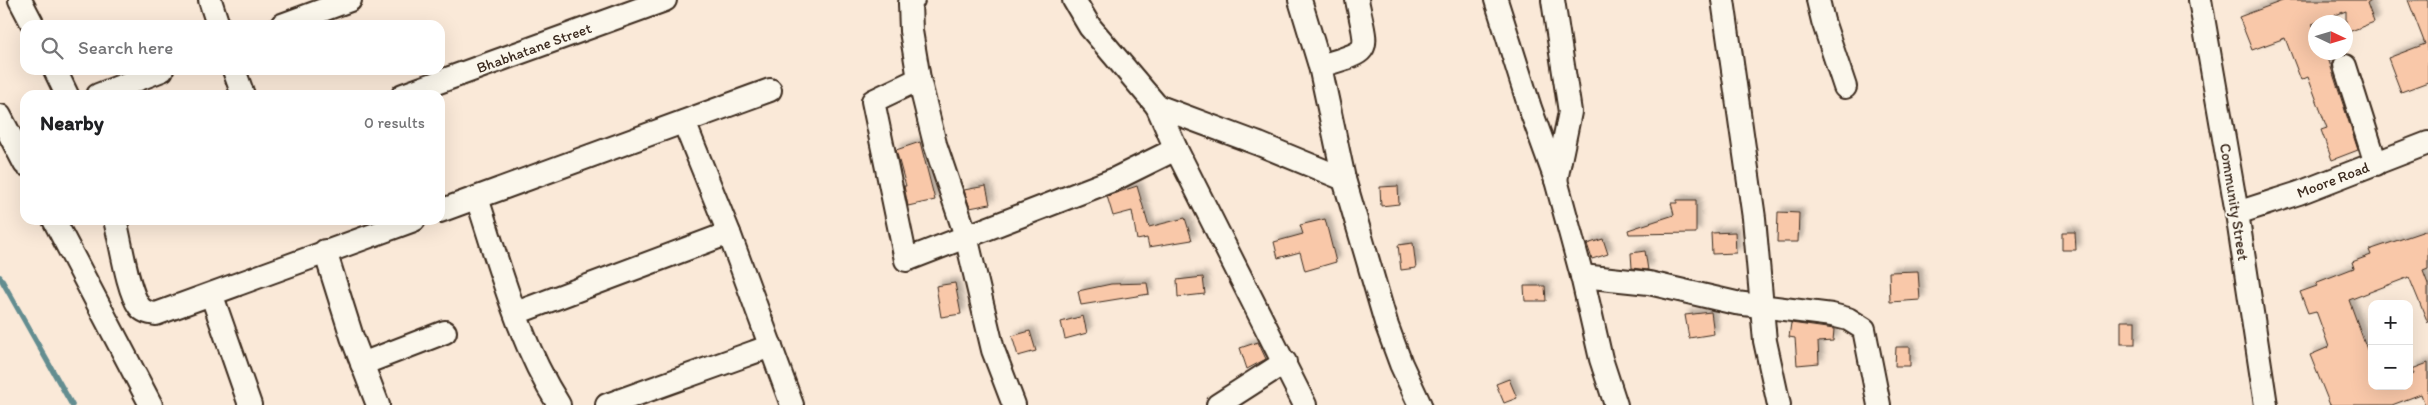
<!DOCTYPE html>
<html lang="en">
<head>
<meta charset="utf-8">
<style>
	:root { --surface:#fff; --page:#f2f2f2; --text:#202124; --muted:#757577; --line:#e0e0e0 }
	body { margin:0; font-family:Itim,sans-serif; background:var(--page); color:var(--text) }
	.controls { position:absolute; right:15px; bottom:15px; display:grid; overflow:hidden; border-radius:10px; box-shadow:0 5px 20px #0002 }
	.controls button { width:45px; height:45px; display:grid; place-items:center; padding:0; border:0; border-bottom:1px solid var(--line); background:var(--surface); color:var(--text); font:25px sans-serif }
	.compass { position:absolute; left:2308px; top:15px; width:45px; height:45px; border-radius:50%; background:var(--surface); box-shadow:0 5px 20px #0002; rotate:94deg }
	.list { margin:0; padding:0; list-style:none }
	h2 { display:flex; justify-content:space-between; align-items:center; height:65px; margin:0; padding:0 20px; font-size:21px }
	h2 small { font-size:16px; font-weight:400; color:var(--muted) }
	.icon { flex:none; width:28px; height:28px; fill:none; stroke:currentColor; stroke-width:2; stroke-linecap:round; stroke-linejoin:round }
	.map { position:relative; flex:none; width:2428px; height:405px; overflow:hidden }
	.search { position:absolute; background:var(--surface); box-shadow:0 5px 20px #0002; left:20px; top:20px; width:425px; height:55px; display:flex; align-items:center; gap:12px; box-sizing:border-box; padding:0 18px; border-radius:15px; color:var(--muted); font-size:19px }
	.panel { position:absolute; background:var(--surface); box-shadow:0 5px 20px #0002; left:20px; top:90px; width:425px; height:135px; border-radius:15px }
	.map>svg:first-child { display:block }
</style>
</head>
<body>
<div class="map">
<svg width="2428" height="405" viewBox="0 0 2428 405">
	<defs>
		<filter id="shadow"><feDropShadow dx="4.5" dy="-4.5" stdDeviation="2.5" flood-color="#0004"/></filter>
	</defs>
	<rect width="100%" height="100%" fill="#fae9d8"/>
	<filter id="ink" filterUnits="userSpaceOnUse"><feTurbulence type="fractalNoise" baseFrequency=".02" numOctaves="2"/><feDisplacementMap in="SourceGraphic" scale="10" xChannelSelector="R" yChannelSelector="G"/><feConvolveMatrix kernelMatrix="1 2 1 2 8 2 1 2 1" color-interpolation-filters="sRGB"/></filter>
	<g filter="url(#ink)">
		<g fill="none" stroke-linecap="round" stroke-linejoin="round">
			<polyline stroke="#648d90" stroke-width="5.5" points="0,277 72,405"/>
		</g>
		<g fill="#f9c8a9" stroke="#3b2a1e" filter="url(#shadow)">
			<polygon points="2285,0 2371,0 2367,3 2374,22 2346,33 2346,11 2312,24 2316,33 2316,52 2326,52 2358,150 2332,160 2321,130 2327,128 2308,77 2301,80 2285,38 2252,50 2239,17"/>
			<polygon points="2408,0 2428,0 2428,82 2401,92 2388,58 2425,44"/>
			<polygon points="920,142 935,200 908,206 904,186 906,186 896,150"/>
			<polygon points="986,186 990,204 970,208 964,190"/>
			<polygon points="1137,186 1149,227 1185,218 1192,240 1149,247 1147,238 1137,240 1132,211 1113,216 1107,196"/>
			<polygon points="1398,186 1399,204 1381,206 1380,187"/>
			<polygon points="1677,200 1696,200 1696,233 1629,234 1628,230 1674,215 1671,203 1677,203"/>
			<polygon points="1778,212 1799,213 1798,242 1777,242"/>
			<polygon points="1325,219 1336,262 1305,271 1300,252 1278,258 1274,242 1303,234 1300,225"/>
			<polygon points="2428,230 2428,269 2423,271 2428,284 2428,323 2409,277 2349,300 2372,363 2372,386 2409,386 2409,376 2414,374 2412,369 2428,363 2428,405 2425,405 2421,394 2392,405 2330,405 2310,355 2329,347 2316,311 2308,313 2300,292 2317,286 2315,283 2354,268 2352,262 2371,255 2369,250"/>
			<polygon points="1735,232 1736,253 1712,254 1711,233"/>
			<polygon points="2062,232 2075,232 2076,250 2062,250"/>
			<polygon points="1603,239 1608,254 1592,259 1587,244"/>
			<polygon points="1413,243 1416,268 1401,270 1398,245"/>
			<polygon points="1645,251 1648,270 1632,268 1631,253"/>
			<polygon points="1918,271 1920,300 1890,302 1889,272"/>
			<polygon points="1203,277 1205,294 1178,297 1177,280"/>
			<polygon points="955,283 961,314 941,317 936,286"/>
			<polygon points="1147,283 1149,294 1081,305 1078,291 1111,284"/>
			<polygon points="1524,286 1545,286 1546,301 1525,301"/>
			<polygon points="1711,312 1714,334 1689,338 1685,315"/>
			<polygon points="1083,316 1087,333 1065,339 1061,322"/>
			<rect x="2121" y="321" width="14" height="23"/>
			<polygon points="1791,323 1834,329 1833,341 1818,342 1819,363 1797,365 1795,338 1789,337"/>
			<polygon points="1030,331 1036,351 1018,356 1012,336"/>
			<polygon points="1258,342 1266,359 1247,369 1240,348"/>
			<polygon points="1896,347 1910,347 1910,366 1895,366"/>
			<polygon points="1509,379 1517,398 1504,403 1496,384"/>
		</g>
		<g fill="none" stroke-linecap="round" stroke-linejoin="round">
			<defs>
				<g id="minor">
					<polyline points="20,0 33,25"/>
					<polyline points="210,0 218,25"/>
					<polyline points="913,0 910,3 911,31 919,79 935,144 966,236 993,350 1014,405"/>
					<polyline points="1074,0 1090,27 1157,106 1259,144 1344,179"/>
					<polyline points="1300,0 1320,66 1344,179 1387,326 1401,364 1420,405"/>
					<polyline points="1496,0 1530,108 1556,180 1582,276 1601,359 1616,405"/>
					<polyline points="1553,0 1570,112 1556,180"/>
					<polyline points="1723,0 1754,218 1765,341 1779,405"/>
					<polyline points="1818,0 1823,21 1845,87"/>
					<polyline points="2200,0 2237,213 2266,405"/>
					<polyline points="282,25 350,0"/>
					<path d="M 1320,66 C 1374,50 1368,54 1357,0"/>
					<polyline points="2345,66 2376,164"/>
					<polyline points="55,70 67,95"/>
					<polyline points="234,70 243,95"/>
					<polyline points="919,79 873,101 906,260 1113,180 1176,149"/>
					<polyline points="98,95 162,70"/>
					<polyline points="403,95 665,0"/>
					<polyline points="1157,106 1176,149 1305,405"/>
					<polyline points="0,116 25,164"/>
					<polyline points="684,122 729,233 792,405"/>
					<path d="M 477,198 C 500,268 519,342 559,405"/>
					<polyline points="440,211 770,90"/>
					<polyline points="2237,213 2299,193 2428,143"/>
					<polyline points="54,220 151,405"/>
					<path d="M 115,220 C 121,242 127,289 139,306 C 143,312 150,313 156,314 L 414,220"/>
					<polyline points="325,251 352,337 378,405"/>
					<polyline points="1582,276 1649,283 1736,303 1832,315 1848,319 1864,329 1879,405"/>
					<polyline points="212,296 250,405"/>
					<polyline points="516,313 729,233"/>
					<polyline points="362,364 445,332"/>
					<polyline points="607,405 771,346"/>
					<polyline points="1218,405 1285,362"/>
				</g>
			</defs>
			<use href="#minor" stroke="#3b2a1e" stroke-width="26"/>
			<use href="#minor" stroke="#fbf7ec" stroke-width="22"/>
		</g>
	</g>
	<g text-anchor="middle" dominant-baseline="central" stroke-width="4" stroke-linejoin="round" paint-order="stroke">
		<g font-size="15" fill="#3b2a1e" stroke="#fbf7ec">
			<text transform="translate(534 48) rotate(-20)">Bhabhatane Street</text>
			<text transform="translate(2333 180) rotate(-21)">Moore Road</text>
			<text transform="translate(2234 202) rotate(81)">Community Street</text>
		</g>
	</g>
</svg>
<div class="controls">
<button>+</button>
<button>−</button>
</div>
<svg class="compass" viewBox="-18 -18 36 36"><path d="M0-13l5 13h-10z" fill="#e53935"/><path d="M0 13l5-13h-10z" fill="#757577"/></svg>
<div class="search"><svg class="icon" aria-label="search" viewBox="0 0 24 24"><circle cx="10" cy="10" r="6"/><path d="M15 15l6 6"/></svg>Search here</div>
<section class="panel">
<h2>Nearby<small>0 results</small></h2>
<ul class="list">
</ul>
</section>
</div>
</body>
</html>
